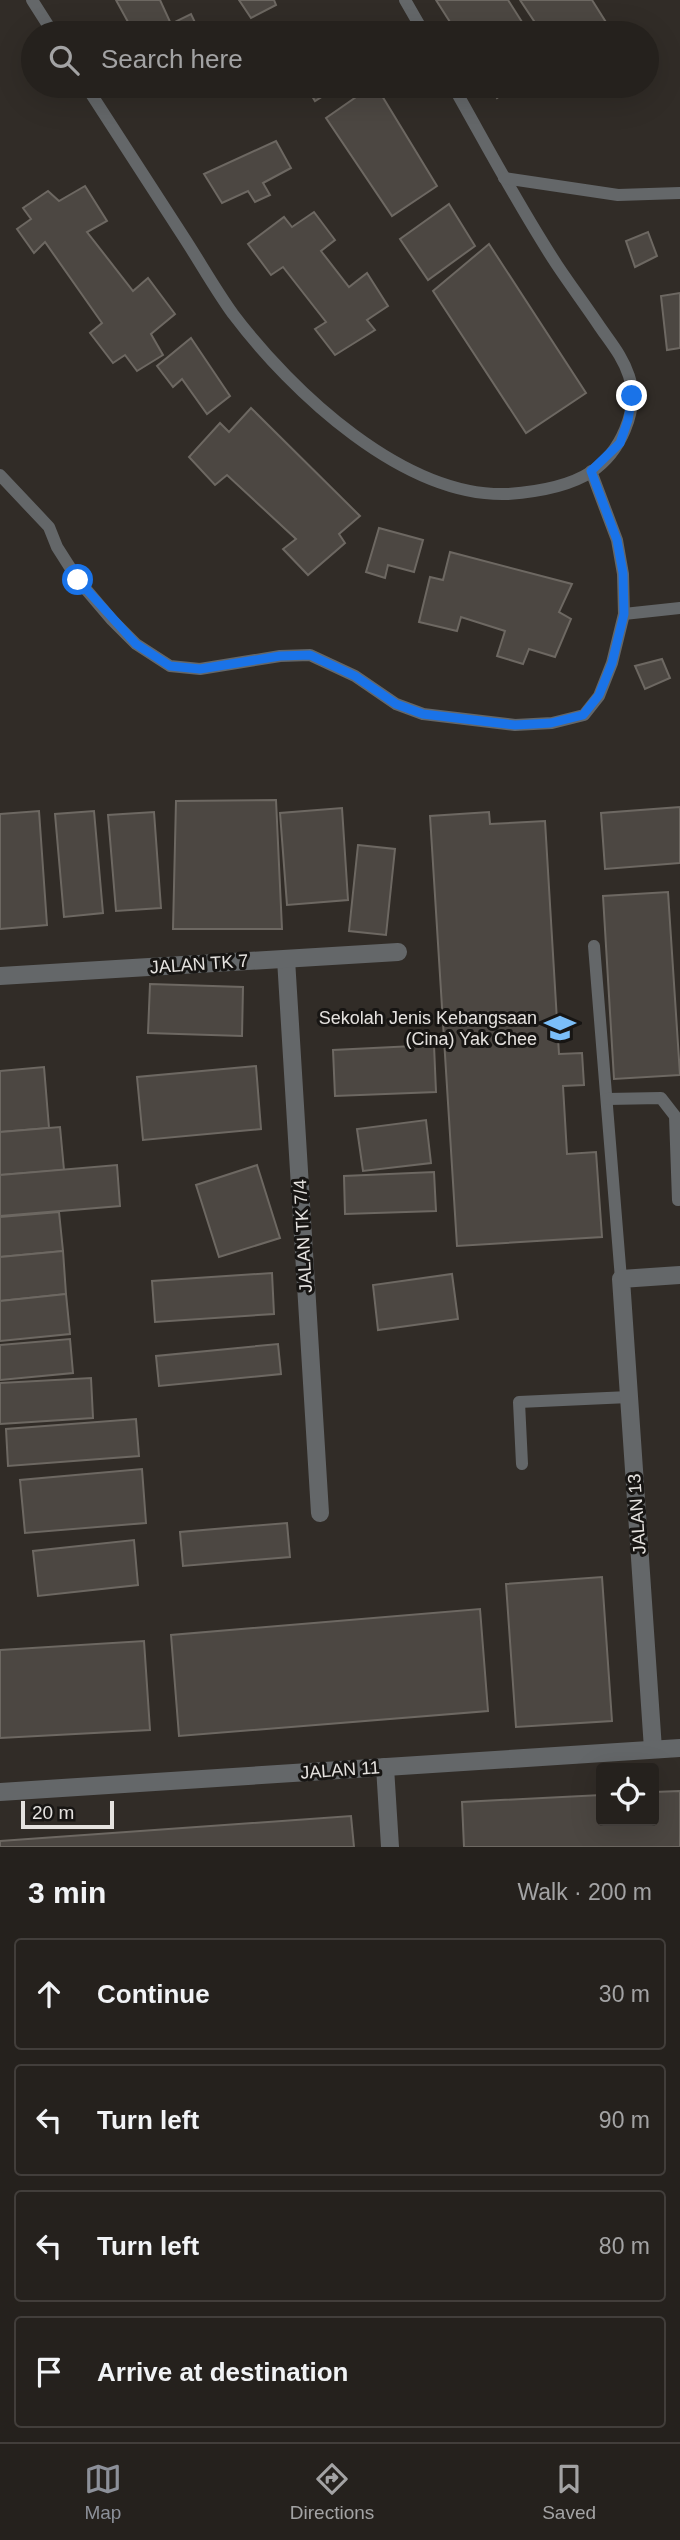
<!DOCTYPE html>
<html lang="en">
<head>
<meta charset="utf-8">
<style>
	:root { --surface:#25211d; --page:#2d2926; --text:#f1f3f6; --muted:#a3a3a4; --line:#423e3b; --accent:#8c9099 }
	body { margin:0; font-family:Arial,sans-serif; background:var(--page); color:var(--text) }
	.controls { position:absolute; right:21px; bottom:21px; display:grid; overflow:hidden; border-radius:7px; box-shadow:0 7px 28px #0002 }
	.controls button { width:63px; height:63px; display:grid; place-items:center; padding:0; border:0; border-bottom:2px solid var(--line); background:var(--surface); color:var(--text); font:35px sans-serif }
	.scale { position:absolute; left:21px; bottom:18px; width:93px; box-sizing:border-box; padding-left:7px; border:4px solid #e5e2df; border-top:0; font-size:19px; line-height:24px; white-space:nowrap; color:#e5e2df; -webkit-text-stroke:5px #171513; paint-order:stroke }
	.stop { position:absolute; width:21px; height:21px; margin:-16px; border:5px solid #1a73e8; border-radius:50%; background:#fff }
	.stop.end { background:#1a73e8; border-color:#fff; box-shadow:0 2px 7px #0008 }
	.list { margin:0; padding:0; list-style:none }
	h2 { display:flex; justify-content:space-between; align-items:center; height:91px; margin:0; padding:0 28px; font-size:30px }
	h2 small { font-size:23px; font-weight:400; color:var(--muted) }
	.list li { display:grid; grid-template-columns:46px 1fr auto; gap:21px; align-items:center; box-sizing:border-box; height:112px; margin:0 14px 14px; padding:0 14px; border:2px solid var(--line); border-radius:7px }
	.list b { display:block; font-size:26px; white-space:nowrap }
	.list em { font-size:23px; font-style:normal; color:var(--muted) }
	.icon { flex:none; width:38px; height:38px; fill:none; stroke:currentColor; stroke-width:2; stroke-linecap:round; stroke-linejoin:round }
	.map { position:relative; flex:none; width:680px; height:1847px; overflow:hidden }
	.search { position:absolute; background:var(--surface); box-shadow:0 7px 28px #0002; left:21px; right:21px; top:21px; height:77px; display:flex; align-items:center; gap:18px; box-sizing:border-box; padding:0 24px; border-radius:38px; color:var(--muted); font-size:26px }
	.sheet { height:595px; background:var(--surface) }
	nav { display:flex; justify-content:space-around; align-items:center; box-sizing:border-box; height:98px; border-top:2px solid var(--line); background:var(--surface); font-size:19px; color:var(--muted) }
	nav a { display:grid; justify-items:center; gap:4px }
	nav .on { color:var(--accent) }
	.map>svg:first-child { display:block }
</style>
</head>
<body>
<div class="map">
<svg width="680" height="1847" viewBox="0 0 680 1847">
	<rect width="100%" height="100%" fill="#312c27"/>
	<g fill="#4c4742" stroke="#6d6862" stroke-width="2">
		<polygon points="116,0 160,0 171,24 191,14 200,33 134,33"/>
		<polygon points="239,0 274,0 276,5 251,18"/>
		<polygon points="436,0 508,0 529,33 457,33"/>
		<polygon points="520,0 592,0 609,27 599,33 542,33"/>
		<polygon points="306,86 339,86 315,101"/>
		<polygon points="372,86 376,86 437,186 392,216 326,118"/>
		<polygon points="489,86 514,86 497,98"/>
		<polygon points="276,141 291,168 263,183 270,195 255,202 248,191 222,203 204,174"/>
		<polygon points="85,186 107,221 87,232 133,291 148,278 175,314 151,334 163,355 137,371 125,355 113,363 90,333 102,323 45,242 34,253 17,229 31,219 23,208 48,191 59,201"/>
		<polygon points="449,204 475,246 428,280 400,239"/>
		<polygon points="314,212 335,240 321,251 349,287 367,273 388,306 367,320 375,330 335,355 315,329 326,322 283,267 271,275 248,244 284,217 292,227"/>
		<polygon points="648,232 657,256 635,267 626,241"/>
		<polygon points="489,244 586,393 526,433 433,291"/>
		<polygon points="680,293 680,348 667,350 661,296"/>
		<polygon points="191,338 230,396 207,414 182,379 173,387 157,366"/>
		<polygon points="251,408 360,516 339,534 345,543 308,575 283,549 296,539 227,475 215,485 189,457 220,423 229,432"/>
		<polygon points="379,528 423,540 414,572 388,565 385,578 366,572"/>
		<polygon points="450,552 572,584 559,612 571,619 555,657 529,649 523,664 497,656 505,631 461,617 457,631 419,622 430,577 443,580"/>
		<polygon points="662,659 670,678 645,689 635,666"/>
		<polygon points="276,800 282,929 173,929 176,801"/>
		<polygon points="680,807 680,863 605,869 601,813"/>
		<polygon points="342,808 348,900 287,905 280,813"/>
		<polygon points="39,811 47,925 0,929 0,814"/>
		<polygon points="94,811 103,913 64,917 55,814"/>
		<polygon points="154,812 161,908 116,911 108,815"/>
		<polygon points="489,812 490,824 545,821 559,1054 582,1053 584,1085 563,1086 567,1154 596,1152 602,1237 457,1246 430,816"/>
		<polygon points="358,845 395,849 386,935 349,931"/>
		<polygon points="668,892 680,1075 614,1079 603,896"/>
		<polygon points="150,984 243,987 242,1036 148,1033"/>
		<polygon points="434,1045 436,1092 335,1096 333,1050"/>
		<polygon points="256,1066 261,1129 143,1140 137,1077"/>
		<polygon points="44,1067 49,1128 0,1132 0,1071"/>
		<polygon points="426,1120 431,1163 363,1171 357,1129"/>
		<polygon points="60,1127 64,1170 0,1175 0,1132"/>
		<polygon points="117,1165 120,1206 0,1216 0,1175"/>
		<polygon points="257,1165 280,1238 219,1257 196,1185"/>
		<polygon points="434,1172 436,1211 345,1214 344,1176"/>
		<polygon points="59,1212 63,1251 0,1257 0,1217"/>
		<polygon points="63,1251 66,1294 0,1301 0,1257"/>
		<polygon points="272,1273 274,1314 155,1322 152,1281"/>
		<polygon points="452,1274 458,1319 378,1330 373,1285"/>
		<polygon points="66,1294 70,1334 0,1341 0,1301"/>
		<polygon points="70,1339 73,1373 0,1380 0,1345"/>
		<polygon points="278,1344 281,1374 159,1386 156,1356"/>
		<polygon points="91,1378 93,1418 0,1424 0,1383"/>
		<polygon points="136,1419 139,1456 8,1466 6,1429"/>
		<polygon points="142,1469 146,1523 25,1533 20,1480"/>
		<polygon points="287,1523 290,1557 183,1566 180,1532"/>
		<polygon points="134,1540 138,1585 38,1596 33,1551"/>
		<polygon points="602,1577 612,1721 516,1727 506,1584"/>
		<polygon points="480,1609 488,1711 179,1736 171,1635"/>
		<polygon points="144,1641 150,1730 0,1738 0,1650"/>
		<polygon points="680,1791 680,1847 464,1847 462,1802 601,1795 601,1821 654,1821 654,1792"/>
		<polygon points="351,1816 354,1847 0,1847 0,1841"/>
	</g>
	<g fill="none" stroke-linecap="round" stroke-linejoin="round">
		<g stroke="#646769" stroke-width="12">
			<polyline points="32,0 53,33"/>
			<polyline points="405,0 424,33"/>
			<path d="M 86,86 C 118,136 151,186 183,236 C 200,262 215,289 233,314 C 292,392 404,498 508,494 C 535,492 568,487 591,472 C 620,453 640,410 629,376 C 623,357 611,343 600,327 C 586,306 571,286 557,265 C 519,207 487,146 453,86"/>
			<polyline points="504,178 618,195 680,193"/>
			<polyline points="0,475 49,527 57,547 78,580 112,620 136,644 170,666 200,669 280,656 310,655 355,676 396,704 423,714 515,725 552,723 584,715 599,696 612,663 624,614 623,574 617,540 591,471"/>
			<polyline points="624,614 680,608"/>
			<polyline points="594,946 621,1279"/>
			<polyline points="607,1099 661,1098 675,1116 678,1200"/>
			<polyline points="522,1464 519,1402 629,1397"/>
		</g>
		<g stroke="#646769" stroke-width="18">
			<polyline points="286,959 320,1513"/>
			<polyline points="0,976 398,952"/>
			<polyline points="653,1749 621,1279 680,1275"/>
			<polyline points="385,1767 390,1847"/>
			<polyline points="0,1792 680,1748"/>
		</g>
	</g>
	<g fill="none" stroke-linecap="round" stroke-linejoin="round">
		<polyline stroke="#1a73e8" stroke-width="9" points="78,580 136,644 170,666 200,669 280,656 310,655 355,676 396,704 423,714 515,725 551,723 583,715 599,695 612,663 624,614 623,573 617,540 591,471 620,443 628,420 632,396"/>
	</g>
	<defs>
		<symbol id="school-bare" viewBox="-9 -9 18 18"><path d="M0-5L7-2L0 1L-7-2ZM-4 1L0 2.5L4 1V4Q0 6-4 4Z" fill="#7bbef8" stroke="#171513" stroke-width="2.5" paint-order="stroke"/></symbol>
	</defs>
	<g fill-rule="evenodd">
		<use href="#school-bare" x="538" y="1006" width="44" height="44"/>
	</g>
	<g text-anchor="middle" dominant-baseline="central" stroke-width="6" stroke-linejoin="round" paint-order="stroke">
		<g font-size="18" fill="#e5e2df" stroke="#171513">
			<text transform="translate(199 964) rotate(-4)">JALAN TK 7</text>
			<text transform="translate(303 1236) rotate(-93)">JALAN TK 7/4</text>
			<text transform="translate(637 1514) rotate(-94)">JALAN 13</text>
			<text transform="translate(340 1770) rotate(-4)">JALAN 11</text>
		</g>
		<g font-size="18" fill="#e5e2df" stroke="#171513" text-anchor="end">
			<text x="537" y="1018">Sekolah Jenis Kebangsaan<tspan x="537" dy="21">(Cina) Yak Chee</tspan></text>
		</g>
	</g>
</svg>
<div class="controls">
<button><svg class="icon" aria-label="locate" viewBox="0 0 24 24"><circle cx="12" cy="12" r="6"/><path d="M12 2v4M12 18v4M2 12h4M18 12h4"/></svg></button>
</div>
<div class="scale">20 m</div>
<div class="stop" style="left:78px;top:580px"></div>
<div class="stop end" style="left:632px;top:396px"></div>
<div class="search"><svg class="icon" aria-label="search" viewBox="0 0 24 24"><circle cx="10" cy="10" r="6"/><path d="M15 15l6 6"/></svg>Search here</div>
</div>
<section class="sheet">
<h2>3 min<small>Walk · 200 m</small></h2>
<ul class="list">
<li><svg class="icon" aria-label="ahead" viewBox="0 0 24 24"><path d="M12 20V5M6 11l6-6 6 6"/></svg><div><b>Continue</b></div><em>30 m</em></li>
<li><svg class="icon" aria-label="left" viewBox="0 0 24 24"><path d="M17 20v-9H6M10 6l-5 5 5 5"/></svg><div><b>Turn left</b></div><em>90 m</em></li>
<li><svg class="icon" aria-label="left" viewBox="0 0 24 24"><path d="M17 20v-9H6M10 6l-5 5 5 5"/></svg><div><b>Turn left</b></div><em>80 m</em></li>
<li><svg class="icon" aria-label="arrive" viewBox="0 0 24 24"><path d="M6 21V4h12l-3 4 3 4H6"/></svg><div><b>Arrive at destination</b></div></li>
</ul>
</section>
<nav>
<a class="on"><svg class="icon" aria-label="map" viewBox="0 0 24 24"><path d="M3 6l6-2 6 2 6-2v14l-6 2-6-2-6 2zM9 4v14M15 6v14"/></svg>Map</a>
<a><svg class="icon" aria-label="directions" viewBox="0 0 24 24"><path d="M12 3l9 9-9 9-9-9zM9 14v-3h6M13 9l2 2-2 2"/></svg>Directions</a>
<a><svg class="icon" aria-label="saved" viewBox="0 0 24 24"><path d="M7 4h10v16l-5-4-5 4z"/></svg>Saved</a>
</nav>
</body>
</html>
